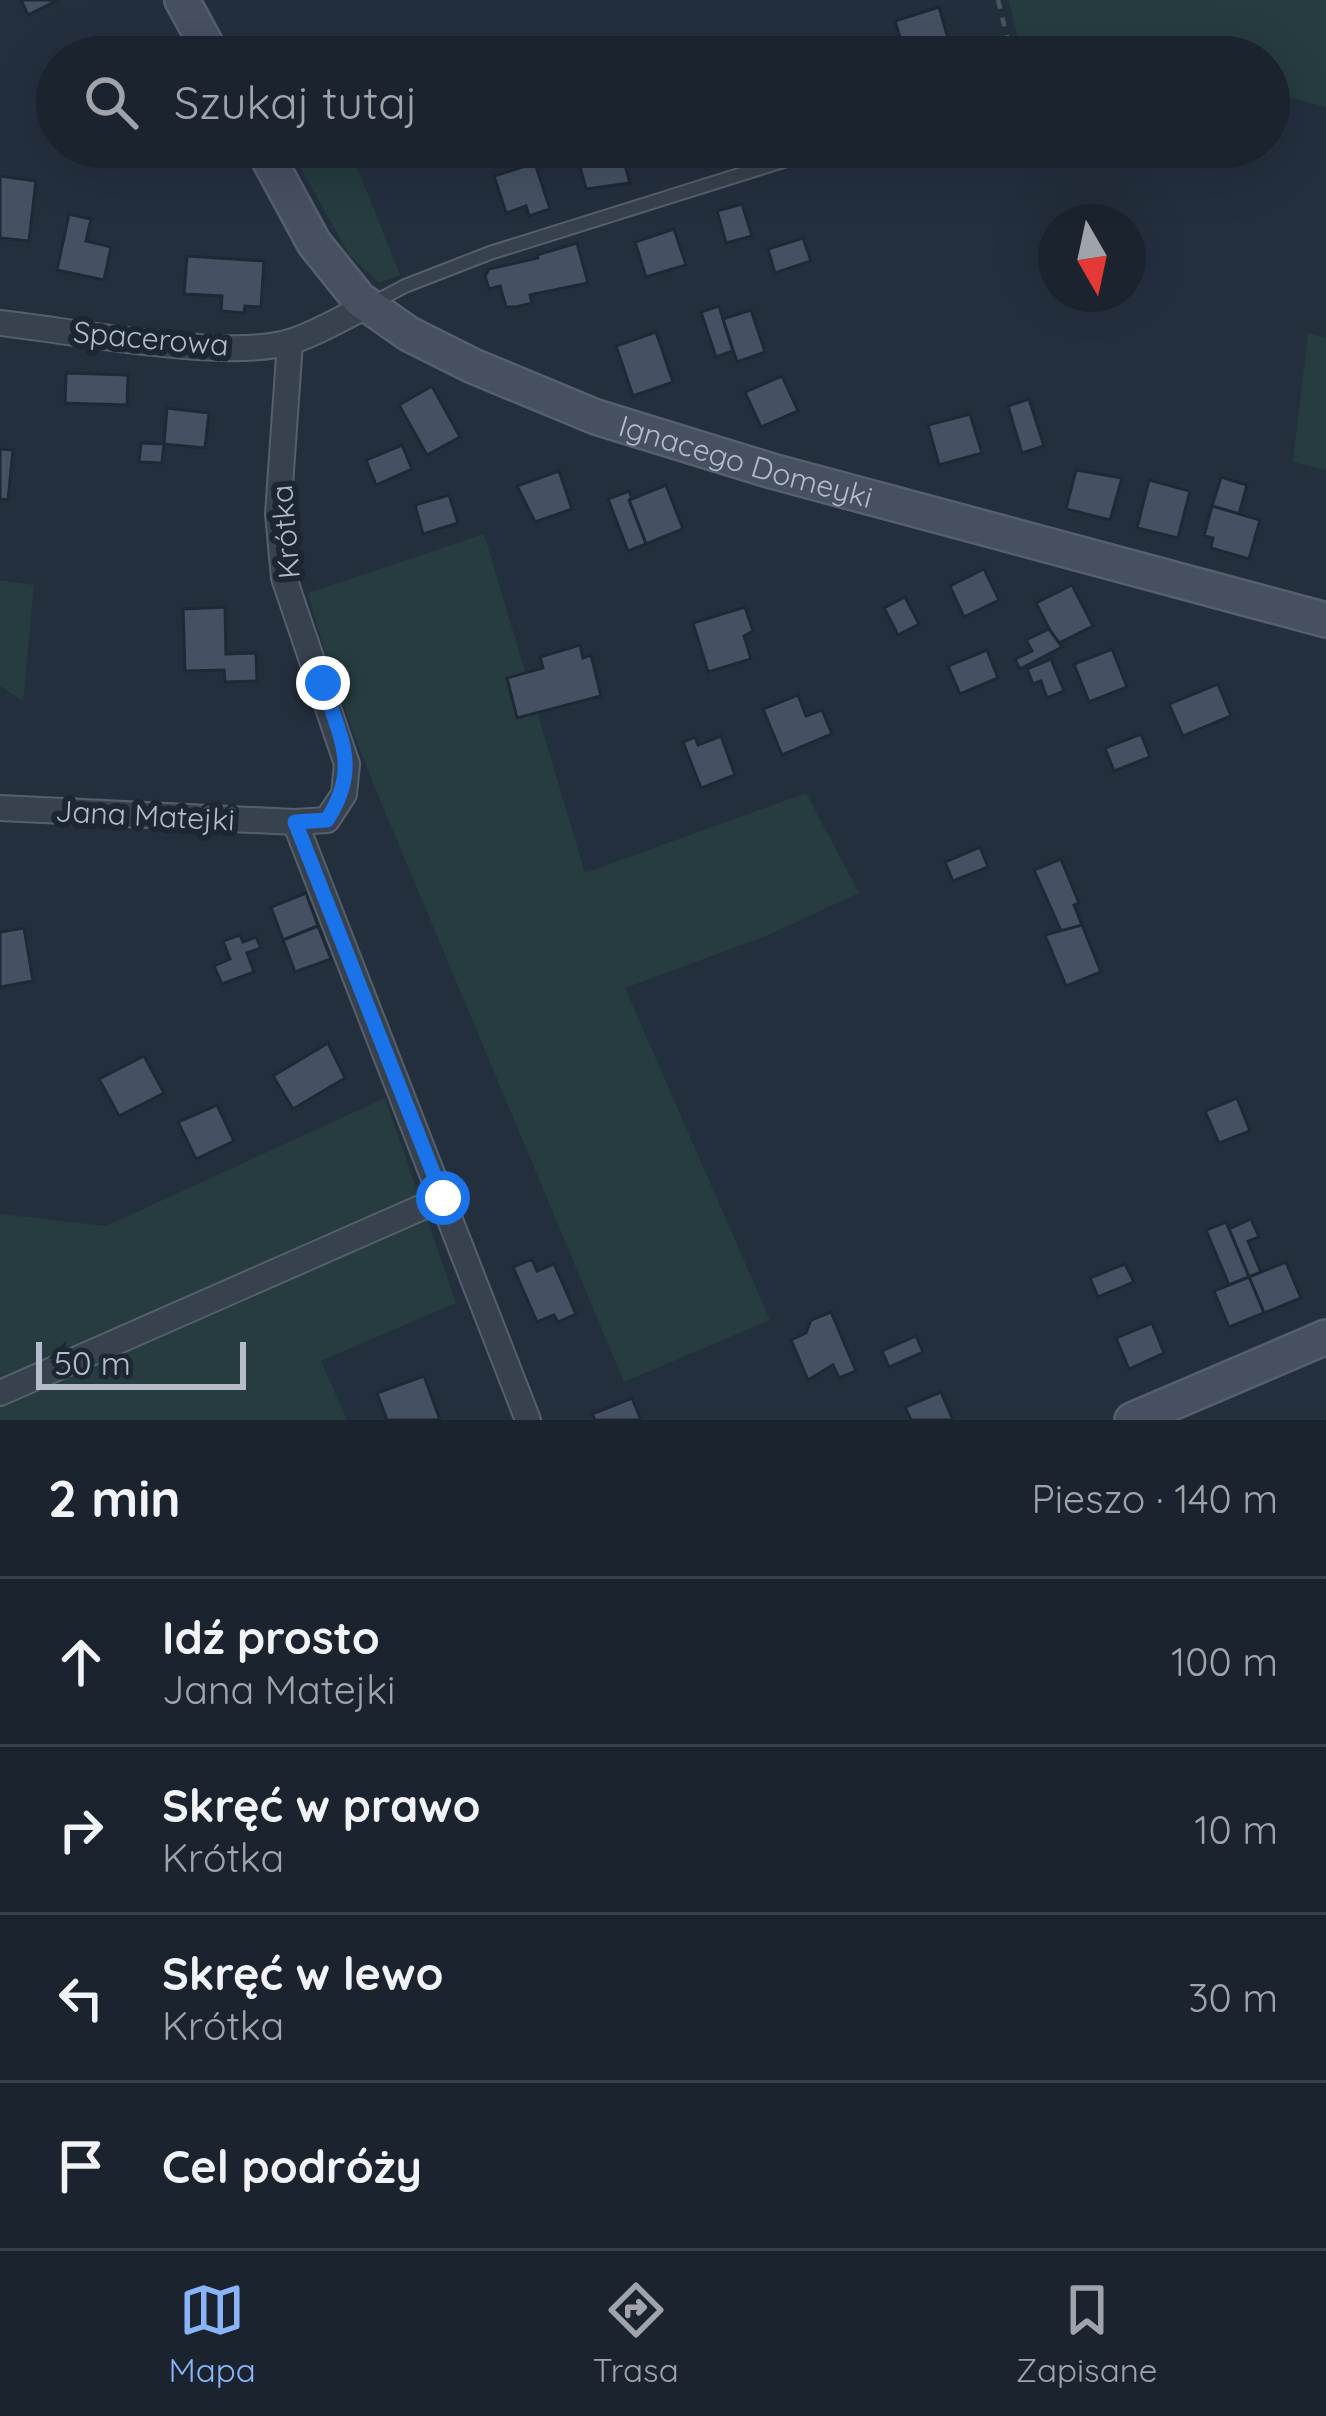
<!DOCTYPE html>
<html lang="pl">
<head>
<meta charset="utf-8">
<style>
	:root { --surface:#1b232e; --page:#282f3a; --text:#f1f3f6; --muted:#a0a4aa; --line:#39404a; --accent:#8ab4f8 }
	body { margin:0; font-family:Quicksand,sans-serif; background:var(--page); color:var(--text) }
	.compass { position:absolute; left:1038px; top:204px; width:108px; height:108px; border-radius:50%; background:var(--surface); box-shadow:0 12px 48px #0002; rotate:171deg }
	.scale { position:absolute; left:36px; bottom:30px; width:210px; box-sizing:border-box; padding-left:12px; border:6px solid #b4bcc9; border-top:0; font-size:33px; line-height:42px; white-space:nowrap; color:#b4bcc9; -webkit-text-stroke:9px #1d2633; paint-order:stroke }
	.stop { position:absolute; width:36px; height:36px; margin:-27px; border:9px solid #1a73e8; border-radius:50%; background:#fff }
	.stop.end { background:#1a73e8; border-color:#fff; box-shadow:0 3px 12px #0008 }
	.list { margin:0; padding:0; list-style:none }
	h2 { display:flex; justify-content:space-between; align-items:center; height:156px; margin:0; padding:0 48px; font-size:51px }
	h2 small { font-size:39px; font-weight:400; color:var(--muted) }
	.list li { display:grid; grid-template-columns:78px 1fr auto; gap:36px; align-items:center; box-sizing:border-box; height:168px; padding:0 48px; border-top:3px solid var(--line) }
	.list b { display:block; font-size:45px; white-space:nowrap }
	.list p { margin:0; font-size:39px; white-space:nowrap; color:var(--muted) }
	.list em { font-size:39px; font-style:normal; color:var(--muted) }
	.icon { flex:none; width:66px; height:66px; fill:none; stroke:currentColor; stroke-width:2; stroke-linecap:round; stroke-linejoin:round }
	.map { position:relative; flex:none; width:1326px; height:1420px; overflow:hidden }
	.search { position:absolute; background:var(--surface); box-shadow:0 12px 48px #0002; left:36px; right:36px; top:36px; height:132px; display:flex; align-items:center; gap:30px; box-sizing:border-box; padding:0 42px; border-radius:66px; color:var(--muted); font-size:45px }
	.sheet { height:828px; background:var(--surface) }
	nav { display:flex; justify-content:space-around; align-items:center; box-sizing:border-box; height:168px; border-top:3px solid var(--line); background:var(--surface); font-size:33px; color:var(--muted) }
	nav a { display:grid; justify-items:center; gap:6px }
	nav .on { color:var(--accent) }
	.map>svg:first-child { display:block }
</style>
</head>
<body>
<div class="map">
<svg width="1326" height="1420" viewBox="0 0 1326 1420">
	<rect width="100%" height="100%" fill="#242f3e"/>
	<g fill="#263c3f">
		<polygon points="1009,0 1326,0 1326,107 1269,92 1269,57 1022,57"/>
		<polygon points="296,147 349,147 400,275 379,283 350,256 290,149"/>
		<polygon points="1308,333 1326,338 1326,470 1293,462"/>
		<polygon points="484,534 585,873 806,793 859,893 766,936 625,988 770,1320 624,1382 373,783 331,674 308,593"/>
		<polygon points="0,580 34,585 23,701 0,686"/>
		<polygon points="385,1098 456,1303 321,1361 347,1420 0,1420 0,1214 106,1226"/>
	</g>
	<g fill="#455162" stroke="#1f2835" stroke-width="3">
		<polygon points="21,0 58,0 28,15"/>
		<polygon points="939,7 952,52 934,57 906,57 895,21"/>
		<polygon points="620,147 630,183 586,189 575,148"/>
		<polygon points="692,147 742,147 696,160"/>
		<polygon points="535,163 550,209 529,216 526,206 506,213 494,176"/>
		<polygon points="0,176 36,181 29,241 0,238"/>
		<polygon points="742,204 752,236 726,243 717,211"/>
		<polygon points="69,214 91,219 86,241 111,247 104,280 57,270"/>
		<polygon points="674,229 686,265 646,277 635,242"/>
		<polygon points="803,238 811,261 775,273 768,249"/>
		<polygon points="577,243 588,283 530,295 532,303 516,307 506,307 500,286 489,289 485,276 489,269 538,258 537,255"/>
		<polygon points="187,256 264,261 261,307 245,306 244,313 221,311 222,296 184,294"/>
		<polygon points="719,306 733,351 716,357 701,312"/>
		<polygon points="751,310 765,352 737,362 723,319"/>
		<polygon points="656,332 673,382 633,396 616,346"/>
		<polygon points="66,373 128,375 127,405 65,403"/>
		<polygon points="782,376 798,411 761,427 745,392"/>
		<polygon points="432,386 460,437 427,455 399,405"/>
		<polygon points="1029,399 1044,446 1022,453 1008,406"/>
		<polygon points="167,408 209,413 205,448 164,444"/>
		<polygon points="970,414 982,453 939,465 928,425"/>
		<polygon points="141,443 164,444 162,463 139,462"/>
		<polygon points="402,445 412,469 376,485 366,460"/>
		<polygon points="0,449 13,450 8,500 0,499"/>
		<polygon points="1076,470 1122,478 1110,520 1066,509"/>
		<polygon points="559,471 572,509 535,522 517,486"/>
		<polygon points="1221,477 1247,485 1239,514 1212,506"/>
		<polygon points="1149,480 1190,491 1178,538 1137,528"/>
		<polygon points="666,485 683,529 646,544 629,500"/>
		<polygon points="629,491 632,498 629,500 646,544 628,551 608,499"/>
		<polygon points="449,495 458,523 423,534 415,505"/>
		<polygon points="1212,506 1260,520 1249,559 1211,548 1213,538 1204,536"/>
		<polygon points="984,569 999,600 964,617 950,586"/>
		<polygon points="1072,585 1093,626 1057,644 1036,603"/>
		<polygon points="905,597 919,624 898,635 884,608"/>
		<polygon points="225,607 226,654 256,653 257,681 225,682 224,670 185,671 183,609"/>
		<polygon points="745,607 753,631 744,636 751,659 708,672 693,623"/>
		<polygon points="1049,629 1062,647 1020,669 1015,659 1032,651 1026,640"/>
		<polygon points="580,645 583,658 591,655 601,696 517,718 507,678 543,668 540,657"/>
		<polygon points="1112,649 1127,687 1089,702 1074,664"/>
		<polygon points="987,650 998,678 960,694 948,666"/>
		<polygon points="1051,659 1064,691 1047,698 1041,681 1033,684 1027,669"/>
		<polygon points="1218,684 1231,716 1183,736 1169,704"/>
		<polygon points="798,695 806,716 822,710 832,734 782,755 763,709"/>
		<polygon points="1141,734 1150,757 1114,771 1105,748"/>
		<polygon points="721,736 735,775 701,788 683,742 695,737 698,745"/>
		<polygon points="980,847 988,867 953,881 945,862"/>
		<polygon points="1061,859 1079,903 1074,905 1082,925 1062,933 1034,870"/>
		<polygon points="306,893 318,926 283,940 271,907"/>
		<polygon points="1082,925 1101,972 1066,986 1045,935"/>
		<polygon points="318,926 331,959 295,972 283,940"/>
		<polygon points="24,928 33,981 0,987 0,932"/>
		<polygon points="240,935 243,942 256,937 261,948 247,953 254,972 222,984 214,966 230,959 223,941"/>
		<polygon points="328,1043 345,1078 293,1109 273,1076"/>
		<polygon points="144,1056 164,1093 119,1116 99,1079"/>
		<polygon points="1237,1098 1250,1131 1219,1143 1205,1111"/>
		<polygon points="217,1105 234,1141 196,1159 178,1122"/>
		<polygon points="1251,1219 1259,1237 1248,1241 1261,1272 1249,1277 1229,1229"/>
		<polygon points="1226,1222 1249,1277 1229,1285 1206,1230"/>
		<polygon points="532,1259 537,1271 554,1264 576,1314 558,1322 554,1315 537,1322 513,1267"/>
		<polygon points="1286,1262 1301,1298 1264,1313 1249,1277"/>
		<polygon points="1125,1264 1134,1282 1098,1297 1090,1278"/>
		<polygon points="1249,1277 1264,1313 1229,1327 1214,1291"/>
		<polygon points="831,1312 856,1371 839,1378 833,1365 808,1380 791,1340 806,1333 811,1320"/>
		<polygon points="1152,1323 1164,1353 1129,1369 1116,1338"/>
		<polygon points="916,1336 923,1352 889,1367 882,1351"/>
		<polygon points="424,1376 440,1420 387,1420 377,1393"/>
		<polygon points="941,1392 953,1420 911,1420 905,1407"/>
		<polygon points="632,1398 641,1420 595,1420 592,1414"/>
	</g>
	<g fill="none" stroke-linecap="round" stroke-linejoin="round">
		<defs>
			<polyline id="lane" points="371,304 405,286 490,253 828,147"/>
			<g id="street">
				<path d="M 0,323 C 73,331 225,361 290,342 C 316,334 342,318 367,306"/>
				<polyline points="290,342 278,514 284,578 347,764 344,794 327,820 295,822"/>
				<polyline points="0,808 295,822 528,1420"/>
				<polyline points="0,1393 443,1198"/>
			</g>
			<g id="secondary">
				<polyline points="182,0 213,57"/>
				<path id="s1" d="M 262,147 L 314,243 L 359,299 L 409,334 L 473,366 L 596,417 L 772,471 L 1326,620"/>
				<polyline points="1132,1420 1326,1337"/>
			</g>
		</defs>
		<use href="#lane" stroke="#565f6c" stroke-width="16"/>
		<use href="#street" stroke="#565f6c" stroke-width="28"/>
		<use href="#secondary" stroke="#565f6c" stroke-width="38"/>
		<polyline stroke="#44595c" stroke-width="4.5" stroke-dasharray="9 9" stroke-linecap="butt" points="998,0 1012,57"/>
		<use href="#lane" stroke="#38414e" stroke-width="12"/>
		<use href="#street" stroke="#38414e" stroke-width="24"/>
		<use href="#secondary" stroke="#465061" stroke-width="33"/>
	</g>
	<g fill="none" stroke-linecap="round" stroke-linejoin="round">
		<path stroke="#1a73e8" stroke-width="15" d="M 323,683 C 340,739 361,767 327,820 L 295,822 L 443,1198"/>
	</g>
	<g text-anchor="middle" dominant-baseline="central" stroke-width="12" stroke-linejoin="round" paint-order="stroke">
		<g font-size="30" fill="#b4bcc9" stroke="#1d2633">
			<text transform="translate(151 338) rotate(5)">Spacerowa</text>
			<text stroke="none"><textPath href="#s1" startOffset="603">Ignacego Domeyki</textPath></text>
			<text transform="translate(285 532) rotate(-95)">Krótka</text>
			<text transform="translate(145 815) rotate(3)">Jana Matejki</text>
		</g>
	</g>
</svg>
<svg class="compass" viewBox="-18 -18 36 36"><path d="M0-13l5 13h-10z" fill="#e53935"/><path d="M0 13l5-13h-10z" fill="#a0a4aa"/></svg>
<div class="scale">50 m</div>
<div class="stop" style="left:443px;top:1198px"></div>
<div class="stop end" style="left:323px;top:683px"></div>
<div class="search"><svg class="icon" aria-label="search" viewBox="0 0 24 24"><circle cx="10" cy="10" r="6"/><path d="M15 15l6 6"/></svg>Szukaj tutaj</div>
</div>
<section class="sheet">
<h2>2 min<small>Pieszo · 140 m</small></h2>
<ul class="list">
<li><svg class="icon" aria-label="ahead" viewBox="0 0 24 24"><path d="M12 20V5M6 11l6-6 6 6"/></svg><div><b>Idź prosto</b><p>Jana Matejki</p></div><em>100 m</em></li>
<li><svg class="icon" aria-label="right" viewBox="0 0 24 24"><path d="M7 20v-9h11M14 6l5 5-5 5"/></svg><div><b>Skręć w prawo</b><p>Krótka</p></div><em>10 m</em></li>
<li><svg class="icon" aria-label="left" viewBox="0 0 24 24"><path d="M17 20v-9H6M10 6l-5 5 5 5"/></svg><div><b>Skręć w lewo</b><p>Krótka</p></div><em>30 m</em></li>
<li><svg class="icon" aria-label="arrive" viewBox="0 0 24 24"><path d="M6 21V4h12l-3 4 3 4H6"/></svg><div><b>Cel podróży</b></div></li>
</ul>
</section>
<nav>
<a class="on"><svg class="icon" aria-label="map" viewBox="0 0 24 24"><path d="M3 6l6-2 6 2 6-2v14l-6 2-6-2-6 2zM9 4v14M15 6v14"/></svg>Mapa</a>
<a><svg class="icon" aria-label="directions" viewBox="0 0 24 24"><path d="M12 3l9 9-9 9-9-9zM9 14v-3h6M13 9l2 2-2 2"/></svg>Trasa</a>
<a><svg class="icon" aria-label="saved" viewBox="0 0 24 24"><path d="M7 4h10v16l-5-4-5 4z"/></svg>Zapisane</a>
</nav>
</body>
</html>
